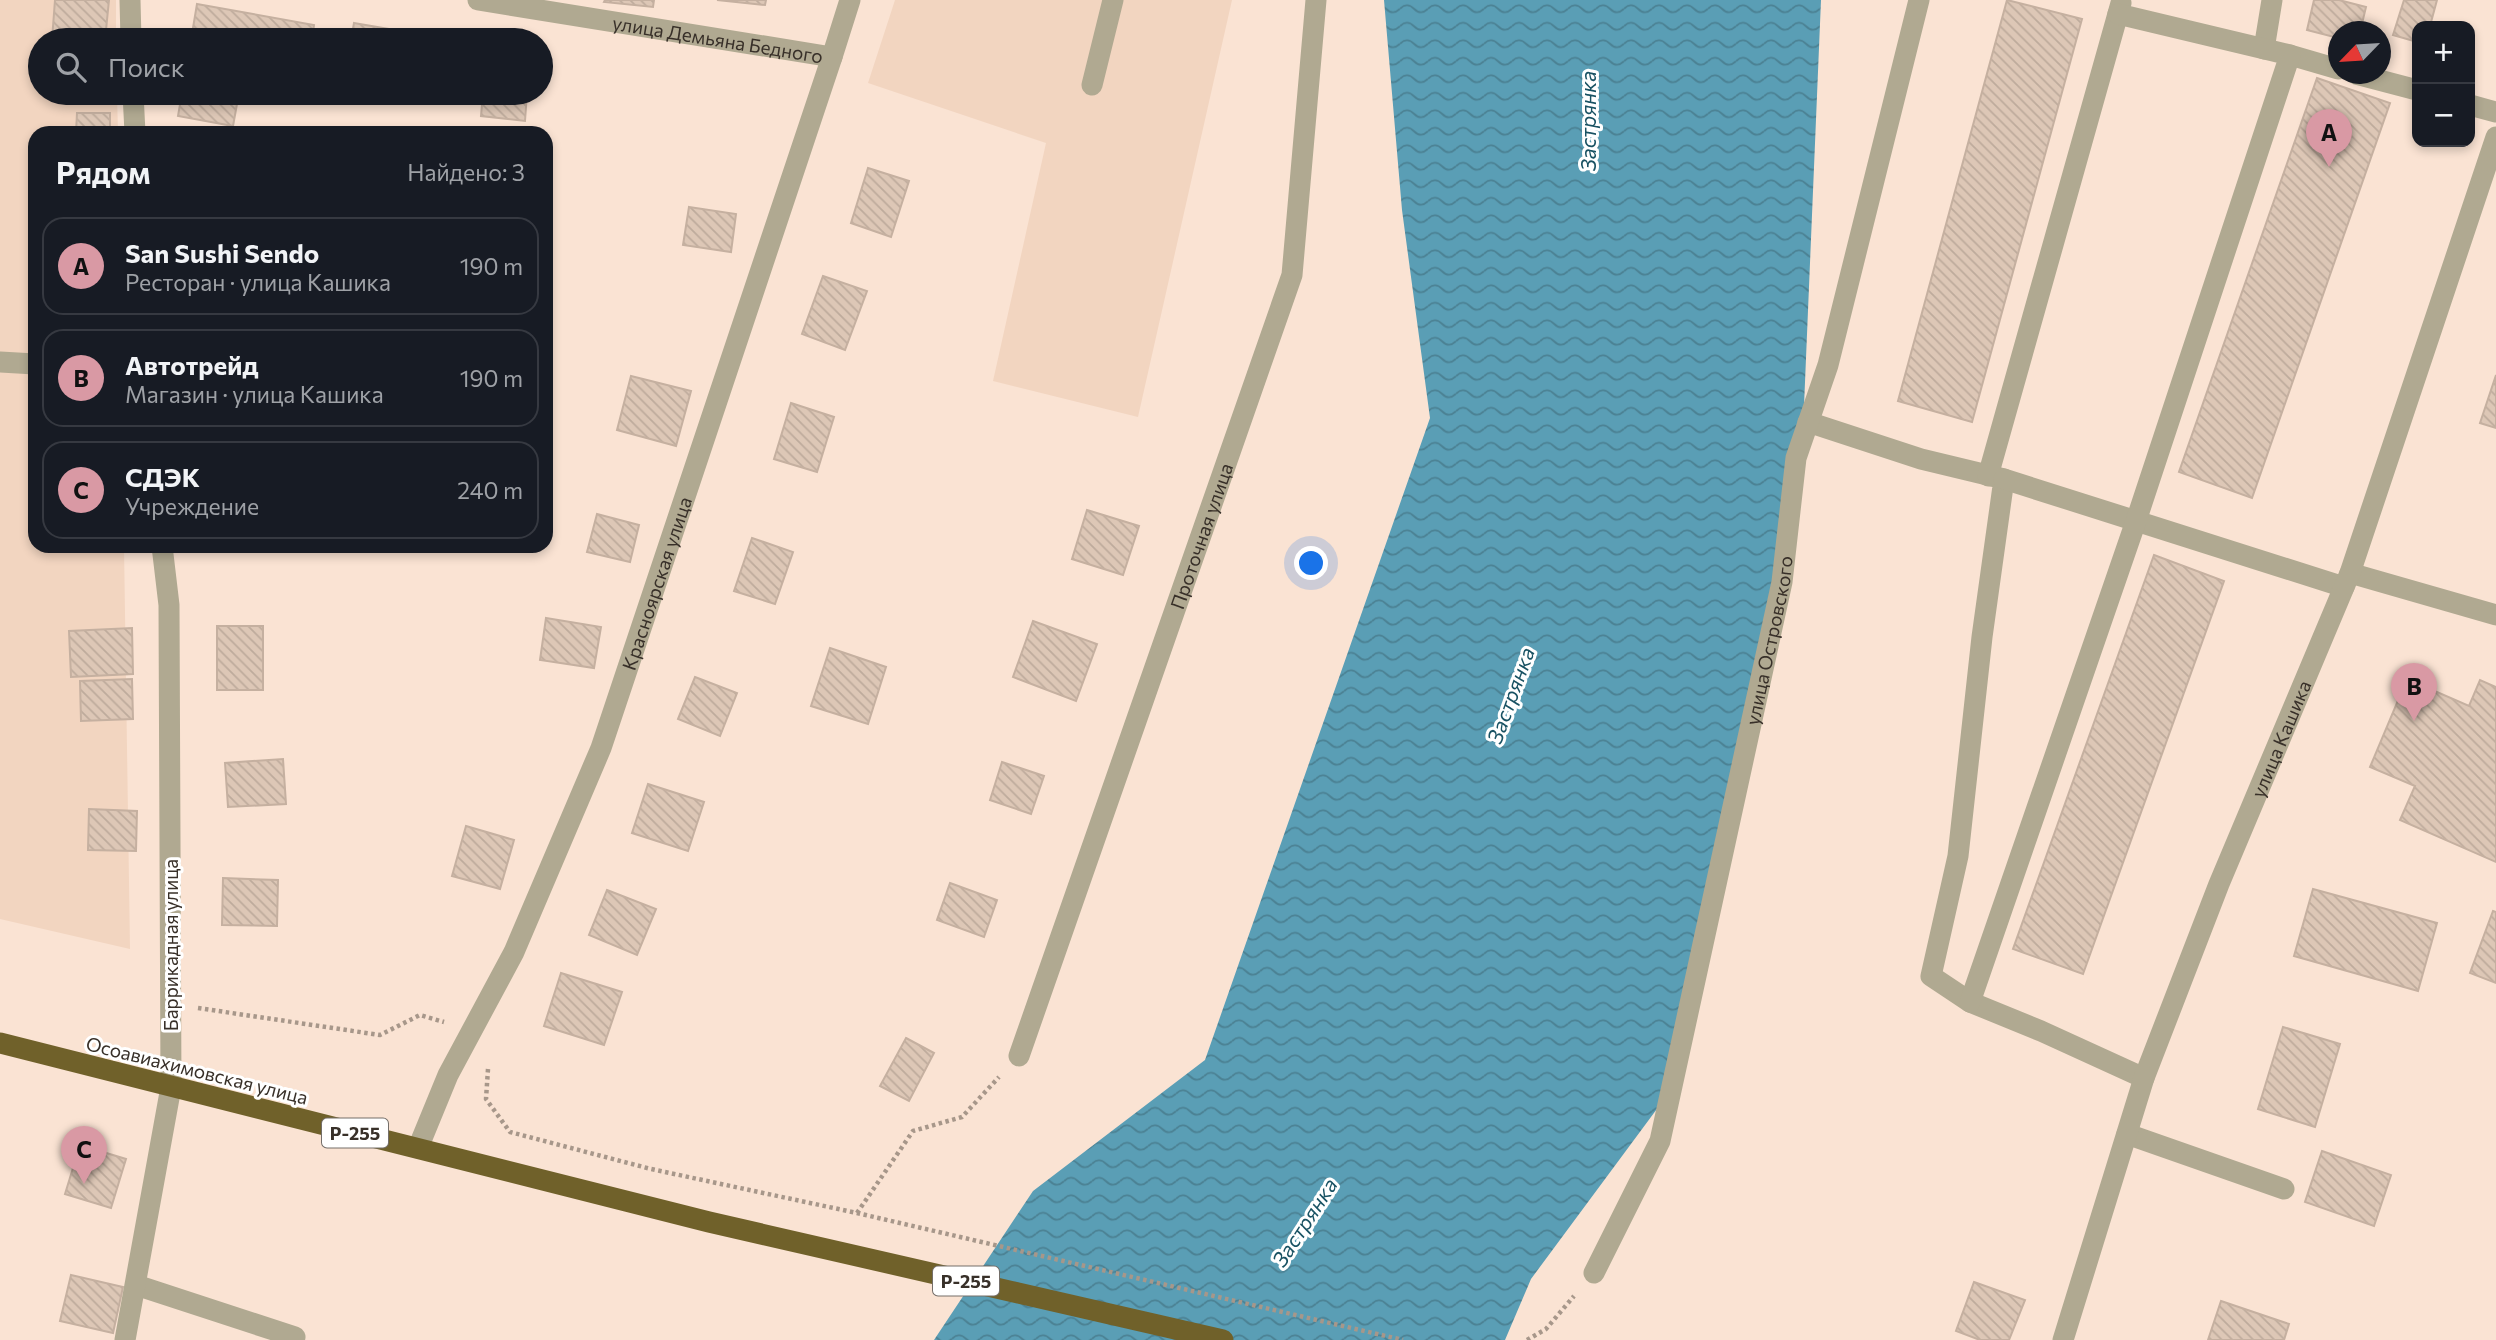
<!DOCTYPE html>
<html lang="ru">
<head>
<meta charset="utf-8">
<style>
	:root { --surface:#171b24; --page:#20242c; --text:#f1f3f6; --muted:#9ea1a6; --line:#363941; --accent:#d999a4 }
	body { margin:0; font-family:Commissioner,sans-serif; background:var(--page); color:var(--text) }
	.controls { position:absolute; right:21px; top:21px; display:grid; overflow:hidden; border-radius:14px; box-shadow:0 4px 10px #0003 }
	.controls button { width:63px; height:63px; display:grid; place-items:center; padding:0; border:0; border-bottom:2px solid var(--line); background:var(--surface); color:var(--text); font:35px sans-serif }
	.compass { position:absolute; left:2328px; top:21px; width:63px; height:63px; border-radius:50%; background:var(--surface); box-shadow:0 4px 10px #0003; rotate:245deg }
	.you { position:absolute; left:1312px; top:564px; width:24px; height:24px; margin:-18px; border:5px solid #fff; border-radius:50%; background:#1a73e8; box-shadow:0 0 0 10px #1a73e833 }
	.badge { display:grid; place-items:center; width:46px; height:46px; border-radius:50%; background:var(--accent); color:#111; font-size:23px; font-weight:700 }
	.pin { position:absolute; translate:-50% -58px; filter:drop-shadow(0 2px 4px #0008) }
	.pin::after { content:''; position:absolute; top:37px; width:24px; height:21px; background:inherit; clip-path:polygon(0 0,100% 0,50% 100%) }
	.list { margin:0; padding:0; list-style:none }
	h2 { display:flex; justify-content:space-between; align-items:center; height:91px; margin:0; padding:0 28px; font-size:30px }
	h2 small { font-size:23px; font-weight:400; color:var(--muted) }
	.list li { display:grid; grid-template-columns:46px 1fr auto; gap:21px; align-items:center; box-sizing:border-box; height:98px; margin:0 14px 14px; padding:0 14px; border:2px solid var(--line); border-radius:21px }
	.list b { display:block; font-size:26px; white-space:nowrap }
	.list p { margin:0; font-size:23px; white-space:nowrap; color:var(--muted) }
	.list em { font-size:23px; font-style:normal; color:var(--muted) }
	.icon { flex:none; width:38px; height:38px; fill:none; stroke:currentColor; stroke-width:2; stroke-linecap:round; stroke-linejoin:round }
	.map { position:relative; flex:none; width:2496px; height:1340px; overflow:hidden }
	.search { position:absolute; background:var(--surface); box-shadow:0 4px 10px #0003; left:28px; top:28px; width:525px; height:77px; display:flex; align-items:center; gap:18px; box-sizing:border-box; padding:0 24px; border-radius:38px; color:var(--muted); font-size:26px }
	.panel { position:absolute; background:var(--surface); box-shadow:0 4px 10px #0003; left:28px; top:126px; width:525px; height:427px; border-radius:21px }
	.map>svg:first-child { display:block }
</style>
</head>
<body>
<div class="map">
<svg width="2496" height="1340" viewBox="0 0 2496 1340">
	<defs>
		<pattern id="water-waves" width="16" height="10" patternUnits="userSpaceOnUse" patternTransform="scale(1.75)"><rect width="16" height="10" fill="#5a9eb5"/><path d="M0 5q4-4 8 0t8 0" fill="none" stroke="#4b8193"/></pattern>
		<pattern id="building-back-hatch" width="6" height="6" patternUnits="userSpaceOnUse" patternTransform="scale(1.75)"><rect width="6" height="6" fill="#ddc7b6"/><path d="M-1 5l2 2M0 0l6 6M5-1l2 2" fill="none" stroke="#beab9c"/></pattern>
	</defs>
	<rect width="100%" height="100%" fill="#fae3d3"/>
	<g fill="#f2d5c0">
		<polygon points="0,0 116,0 116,40 40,40 40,93 117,93 118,133 35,133 35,546 124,546 130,949 0,919"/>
		<polygon points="895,0 1232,0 1138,417 993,381 1046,143 868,83"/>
	</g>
	<polygon fill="url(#water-waves)" points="1384,0 1821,0 1803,430 1668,1094 1531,1279 1505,1340 934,1340 1033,1191 1205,1060 1430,418 1402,210"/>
	<g fill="url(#building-back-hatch)" stroke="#c5b0a0" stroke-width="2">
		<polygon points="55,0 109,0 105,40 52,40"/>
		<polygon points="605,0 654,0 653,7 604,2"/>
		<polygon points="717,0 766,0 765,5"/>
		<polygon points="2007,0 2082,19 1972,422 1898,401"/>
		<polygon points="2314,0 2339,0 2366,7 2360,32 2338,32 2338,38 2307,30"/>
		<polygon points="2404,0 2437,0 2430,26 2417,26 2417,42 2393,35"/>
		<polygon points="197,4 314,25 312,40 191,40"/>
		<polygon points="354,23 401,31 399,40 351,40"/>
		<polygon points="2317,78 2390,103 2252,498 2179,472"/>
		<polygon points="182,93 239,93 233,126 178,116"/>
		<polygon points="343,93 391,93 389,103 342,95"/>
		<polygon points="483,93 527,93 525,121 481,116"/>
		<polygon points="77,113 110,113 110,133 76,133"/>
		<polygon points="868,168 909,181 891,237 851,223"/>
		<polygon points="689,207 736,214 731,252 683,245"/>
		<polygon points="823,276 867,291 845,350 802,334"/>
		<polygon points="2496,375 2496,428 2480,423"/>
		<polygon points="631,376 691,391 676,446 617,430"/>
		<polygon points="791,403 834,417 817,472 774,459"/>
		<polygon points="1087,510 1139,526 1123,575 1072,559"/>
		<polygon points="597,514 639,525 630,562 587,552"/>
		<polygon points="752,538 793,552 775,604 734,591"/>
		<polygon points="2154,555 2224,581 2083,974 2013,949"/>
		<polygon points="546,618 601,627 594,668 540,660"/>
		<polygon points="1033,621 1097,644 1076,701 1013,677"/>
		<rect x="217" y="626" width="46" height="64"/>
		<polygon points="132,628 133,674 71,677 69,631"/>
		<polygon points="830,648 886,667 868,724 811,706"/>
		<polygon points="695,677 737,693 720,736 678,719"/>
		<polygon points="132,679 133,719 81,721 80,681"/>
		<polygon points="2407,679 2469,706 2480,680 2496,687 2496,862 2400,820 2415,786 2370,767"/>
		<polygon points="283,759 286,804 228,807 225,763"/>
		<polygon points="1002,762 1044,776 1031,814 990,800"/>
		<polygon points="648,784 704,802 688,851 632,833"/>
		<polygon points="89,809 137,811 136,851 88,850"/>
		<polygon points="466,826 514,840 500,889 452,876"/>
		<polygon points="223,878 278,880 277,926 222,925"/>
		<polygon points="950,883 997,900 984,937 937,920"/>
		<polygon points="2313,889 2437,923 2418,991 2294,956"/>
		<polygon points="607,890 656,909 637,955 589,935"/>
		<polygon points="2493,911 2496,912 2496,983 2470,973"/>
		<polygon points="561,973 622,992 604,1045 544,1026"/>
		<polygon points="2283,1027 2340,1044 2315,1127 2258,1109"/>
		<polygon points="906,1038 934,1053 909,1101 880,1086"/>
		<polygon points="80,1145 126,1159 111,1208 65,1194"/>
		<polygon points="2322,1151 2391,1175 2374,1226 2305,1202"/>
		<polygon points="71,1275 123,1287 113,1333 60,1321"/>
		<polygon points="1974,1282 2025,1300 2009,1340 1980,1340 1956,1331"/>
		<polygon points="2221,1301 2289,1324 2284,1340 2208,1340"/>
	</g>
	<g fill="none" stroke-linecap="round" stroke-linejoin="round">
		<g stroke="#a7978a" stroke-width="4.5" stroke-dasharray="3.5 3.5" stroke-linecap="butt">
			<polyline points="198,1008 380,1035 420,1015 444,1022"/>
			<polyline points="488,1069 486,1099 510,1132 651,1169 857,1213 1403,1340"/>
			<polyline points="857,1213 913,1131 962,1117 999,1077"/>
			<polyline points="1527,1340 1546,1329 1574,1296"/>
		</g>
		<g stroke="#b0a991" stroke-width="21">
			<polyline points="130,0 131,40"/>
			<path id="s1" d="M 478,0 L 832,57"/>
			<polyline points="2264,49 2272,0"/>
			<polyline points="2290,55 2338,69"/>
			<polyline points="2356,74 2417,90"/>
			<polyline points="1092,85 1113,0"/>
			<polyline points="133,93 135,133"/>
			<polyline points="2470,105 2496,112"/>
			<polyline points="0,362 35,364"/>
			<polyline points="1808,422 1921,459 2004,479 1982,637 1958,856 1931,976 1970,1002 2041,1031 2144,1078"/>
			<polyline points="1988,476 2121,3"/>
			<polyline points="2004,479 2344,587"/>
			<polyline points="2350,573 2496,615"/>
			<polyline points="1970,1002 2136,521 2290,55 2118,14"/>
			<path id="s2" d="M 1019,1056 L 1292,275 L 1316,0"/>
			<polyline points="2127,1134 2284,1189"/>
			<path id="s3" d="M 418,1148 L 448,1075 L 514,952 L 601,748 L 832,57 L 850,0"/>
			<path id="s4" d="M 1594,1273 L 1660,1141 L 1782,582 L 1796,458 L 1828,365 L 1919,0"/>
			<polyline points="136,1285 295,1337"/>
			<polyline points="125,1340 171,1087 169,605 162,546"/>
			<path id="s5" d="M 2063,1340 L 2144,1078 L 2219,884 L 2350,573 L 2496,137"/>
		</g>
		<polyline stroke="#70612a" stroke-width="21" points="0,1043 709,1222 1223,1340"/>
	</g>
	<g text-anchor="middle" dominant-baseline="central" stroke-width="6" stroke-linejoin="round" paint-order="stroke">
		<g fill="#fff" stroke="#746e69" stroke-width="2">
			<rect x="322" y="1118.5" width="66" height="29" rx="5"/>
			<rect x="933" y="1266.5" width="66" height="29" rx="5"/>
		</g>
		<g font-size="18" font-weight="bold" fill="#383029">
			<text x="355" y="1133">Р-255</text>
			<text x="966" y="1281">Р-255</text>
		</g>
		<g font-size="19" fill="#383029" stroke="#fff">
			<text stroke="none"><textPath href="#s1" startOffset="243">улица Демьяна Бедного</textPath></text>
			<text stroke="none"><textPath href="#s2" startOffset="551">Проточная улица</textPath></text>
			<text stroke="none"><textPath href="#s3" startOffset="614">Красноярская улица</textPath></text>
			<text stroke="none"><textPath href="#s4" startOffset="660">улица Островского</textPath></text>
			<text stroke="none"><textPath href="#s5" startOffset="640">улица Кашика</textPath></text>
			<text transform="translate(170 945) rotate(-90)">Баррикадная улица</text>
			<text transform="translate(197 1070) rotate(14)">Осоавиахимовская улица</text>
		</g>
		<g font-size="21" font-style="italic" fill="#195263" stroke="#fff">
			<text transform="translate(1587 121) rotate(-90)">Застрянка</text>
			<text transform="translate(1510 695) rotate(-70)">Застрянка</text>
			<text transform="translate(1304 1222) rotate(-57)">Застрянка</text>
		</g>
	</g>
</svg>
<div class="controls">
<button>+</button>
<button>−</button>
</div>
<svg class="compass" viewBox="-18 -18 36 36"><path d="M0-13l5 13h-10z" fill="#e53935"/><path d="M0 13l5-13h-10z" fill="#9ea1a6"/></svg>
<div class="you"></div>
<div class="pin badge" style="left:2329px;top:167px">A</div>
<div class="pin badge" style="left:2414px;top:721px">B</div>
<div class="pin badge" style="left:84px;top:1184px">C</div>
<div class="search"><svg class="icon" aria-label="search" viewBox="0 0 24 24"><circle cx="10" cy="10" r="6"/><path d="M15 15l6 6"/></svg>Поиск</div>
<section class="panel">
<h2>Рядом<small>Найдено: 3</small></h2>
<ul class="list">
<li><span class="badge">A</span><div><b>San Sushi Sendo</b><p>Ресторан · улица Кашика</p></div><em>190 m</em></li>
<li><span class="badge">B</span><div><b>Автотрейд</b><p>Магазин · улица Кашика</p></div><em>190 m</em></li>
<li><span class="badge">C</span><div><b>СДЭК</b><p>Учреждение</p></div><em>240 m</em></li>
</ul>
</section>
</div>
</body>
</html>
